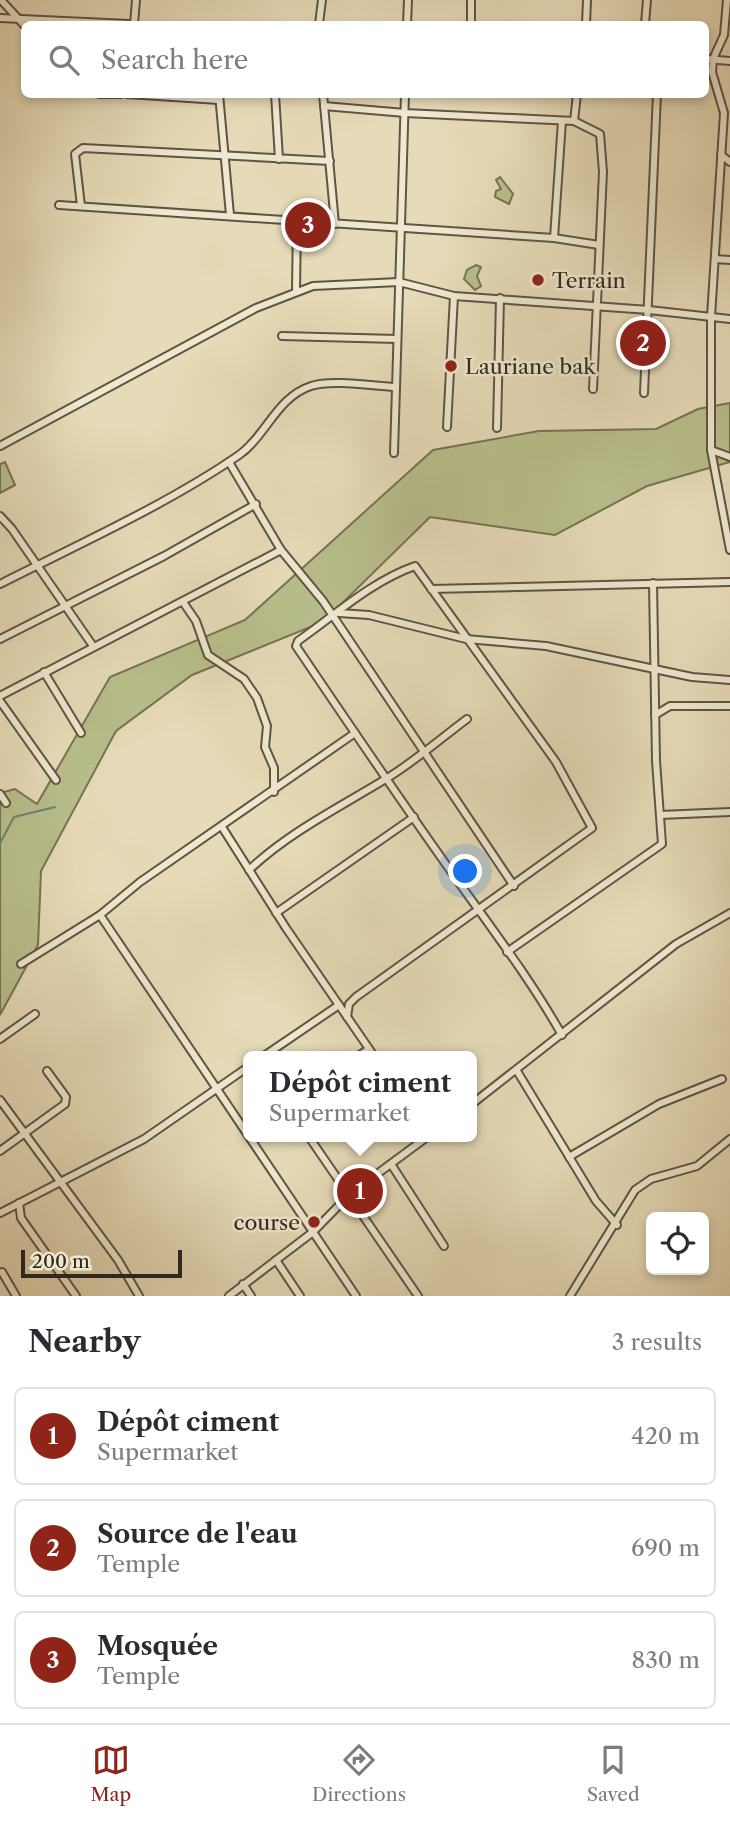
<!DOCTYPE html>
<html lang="en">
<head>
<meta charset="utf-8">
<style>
	:root { --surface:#fff; --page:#f2f2f3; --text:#2b2b33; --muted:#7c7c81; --line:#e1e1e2; --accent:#8f2418 }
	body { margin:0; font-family:"Libre Caslon Text",serif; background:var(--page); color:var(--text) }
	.controls { position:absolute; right:21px; bottom:21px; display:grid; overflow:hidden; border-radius:10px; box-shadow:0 4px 10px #0003 }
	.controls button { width:63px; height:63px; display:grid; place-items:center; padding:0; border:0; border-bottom:2px solid var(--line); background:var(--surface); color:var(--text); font:35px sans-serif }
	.scale { position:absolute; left:21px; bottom:18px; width:161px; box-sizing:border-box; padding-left:7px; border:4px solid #32281b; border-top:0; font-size:19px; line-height:24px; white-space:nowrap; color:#32281b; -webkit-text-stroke:5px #efe8d1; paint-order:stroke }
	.you { position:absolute; left:466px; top:872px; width:24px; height:24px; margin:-18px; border:5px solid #fff; border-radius:50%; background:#1a73e8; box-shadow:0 0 0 10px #1a73e833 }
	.badge { display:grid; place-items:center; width:46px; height:46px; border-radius:50%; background:var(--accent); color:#fff; font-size:23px; font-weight:700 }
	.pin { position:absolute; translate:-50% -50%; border:4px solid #fff; box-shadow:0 2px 7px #0006 }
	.popup { position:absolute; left:243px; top:1051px; width:234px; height:91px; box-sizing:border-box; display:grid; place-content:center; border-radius:10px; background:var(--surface); filter:drop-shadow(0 2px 5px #0005); font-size:23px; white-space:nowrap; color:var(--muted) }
	.popup b { font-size:26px; color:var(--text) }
	.popup::after { content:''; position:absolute; left:50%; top:100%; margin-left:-14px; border:14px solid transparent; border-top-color:var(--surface) }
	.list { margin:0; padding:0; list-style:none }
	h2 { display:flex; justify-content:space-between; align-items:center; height:91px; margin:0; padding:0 28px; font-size:30px }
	h2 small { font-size:23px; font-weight:400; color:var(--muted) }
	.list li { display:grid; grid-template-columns:46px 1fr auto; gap:21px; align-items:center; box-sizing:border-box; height:98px; margin:0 14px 14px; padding:0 14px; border:2px solid var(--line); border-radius:10px }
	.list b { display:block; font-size:26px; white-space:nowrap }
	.list p { margin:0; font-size:23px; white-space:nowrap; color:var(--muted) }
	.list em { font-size:23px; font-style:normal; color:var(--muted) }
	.icon { flex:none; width:38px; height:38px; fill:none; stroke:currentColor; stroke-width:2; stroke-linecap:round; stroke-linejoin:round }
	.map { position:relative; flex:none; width:730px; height:1296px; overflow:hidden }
	.search { position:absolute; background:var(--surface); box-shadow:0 4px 10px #0003; left:21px; right:21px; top:21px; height:77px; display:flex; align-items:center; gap:18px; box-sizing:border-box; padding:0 24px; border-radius:10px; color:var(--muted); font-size:26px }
	.sheet { height:427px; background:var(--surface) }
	nav { display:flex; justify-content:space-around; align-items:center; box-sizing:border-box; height:98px; border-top:2px solid var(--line); background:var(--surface); font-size:19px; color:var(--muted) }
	nav a { display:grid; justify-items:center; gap:4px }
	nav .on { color:var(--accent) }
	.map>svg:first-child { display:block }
</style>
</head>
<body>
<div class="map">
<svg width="730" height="1296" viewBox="0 0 730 1296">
	<rect width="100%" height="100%" fill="#e6dbb8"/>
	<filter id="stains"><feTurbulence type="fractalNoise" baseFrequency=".00286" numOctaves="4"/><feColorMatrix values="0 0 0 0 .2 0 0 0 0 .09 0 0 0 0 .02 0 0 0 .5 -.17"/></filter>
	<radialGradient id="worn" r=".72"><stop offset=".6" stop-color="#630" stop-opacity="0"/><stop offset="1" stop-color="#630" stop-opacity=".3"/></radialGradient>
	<g fill="#b8bf8c" stroke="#757454" stroke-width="2">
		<polygon points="500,177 513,194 509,204 495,197 496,191 501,189 496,180"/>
		<polygon points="476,265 481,267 477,276 481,286 475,290 464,279 467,270"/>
		<polygon points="730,403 730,462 647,486 555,535 430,517 323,622 192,675 116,731 41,871 38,945 0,1015 0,793 15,789 37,804 110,677 245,620 433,450 539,431 656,429 698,409"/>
		<polygon points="5,462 15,485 0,493 0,464"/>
	</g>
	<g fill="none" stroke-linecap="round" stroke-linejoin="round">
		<polyline stroke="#6e8073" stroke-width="2" points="0,843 14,817 55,807"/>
		<defs>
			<g id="minor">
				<polyline points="1,0 24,25"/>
				<polyline points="727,0 724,35 713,59 712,72 724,113 711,317 711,450 730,550"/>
				<polyline points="0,18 129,24"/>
				<polyline points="134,24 136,0"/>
				<polyline points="319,24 322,0"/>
				<polyline points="407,24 408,0"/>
				<polyline points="471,24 471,0"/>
				<polyline points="586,24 587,0"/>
				<polyline points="645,24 647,0"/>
				<polyline points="706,59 730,61"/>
				<polyline points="99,94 121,94"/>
				<polyline points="127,94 219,100"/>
				<polyline points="219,94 230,215"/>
				<polyline points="275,94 279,159"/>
				<polyline points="323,94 335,224"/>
				<polyline points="324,106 405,113 574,121 600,134 603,172 593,389"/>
				<polyline points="574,121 577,94"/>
				<polyline points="721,155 730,162"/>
				<polyline points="59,205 554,238 599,245"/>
				<polyline points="81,206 75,154 83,148 330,161"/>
				<polyline points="554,238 562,121"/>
				<polyline points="715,259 730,260"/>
				<polyline points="296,290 297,222"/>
				<polyline points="282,336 397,339"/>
				<polyline points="644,393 657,94"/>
				<polyline points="447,427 454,296"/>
				<polyline points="497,428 500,298"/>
				<polyline points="0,446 256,308 313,286 399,282 454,296 649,310 730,319"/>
				<polyline points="711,450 730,457"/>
				<polyline points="394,453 405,94"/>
				<polyline points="229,462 281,550 323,601 514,886"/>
				<polyline points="0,516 12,529 93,646"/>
				<path d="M 0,584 C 77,545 168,504 239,455 C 266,436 277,397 311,386 C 331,379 374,386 396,387"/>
				<polyline points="431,589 730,582"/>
				<polyline points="183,602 196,621 208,655 244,679 257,698 267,726 265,747 274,768 274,792"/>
				<polyline points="339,613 369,615 466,639 546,646 692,677 730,680"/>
				<polyline points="0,639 164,556 256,504"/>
				<polyline points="44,672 81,733"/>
				<polyline points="0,696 281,550"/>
				<polyline points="0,701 56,780"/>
				<polyline points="655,715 670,706 730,706"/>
				<polyline points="355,733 140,882 100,915 356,1296"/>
				<polyline points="0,794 6,803"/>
				<polyline points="660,815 730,812"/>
				<polyline points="222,827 286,928 374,1056"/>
				<path d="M 249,870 C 288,833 338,808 384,780 C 413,763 440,739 467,719"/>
				<polyline points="276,913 414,817"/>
				<polyline points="507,952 662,844 656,761 653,583"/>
				<polyline points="21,964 100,915"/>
				<path d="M 347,1017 L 349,1004 L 356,997 L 592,828 L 556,762 L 415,566 C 372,581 335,615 298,641 L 296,646 C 350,726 404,806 460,884 C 495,933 532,982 562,1035"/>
				<polyline points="0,1039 35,1014"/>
				<polyline points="264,1056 339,1005"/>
				<polyline points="358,1056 369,1049"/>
				<polyline points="517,1071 596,1201 617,1225"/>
				<polyline points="0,1100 118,1260 139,1296"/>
				<polyline points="472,1104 676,944 730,913"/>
				<polyline points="309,1137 418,1296"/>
				<polyline points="0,1151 65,1104 66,1097 47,1071"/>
				<polyline points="569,1157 659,1104 722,1079"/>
				<polyline points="391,1164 444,1246"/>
				<polyline points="19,1203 21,1218 76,1296"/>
				<polyline points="0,1213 144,1139 248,1067"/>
				<polyline points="276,1260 300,1296"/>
				<polyline points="2,1272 16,1296"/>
				<polyline points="243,1284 251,1296"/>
				<polyline points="229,1296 313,1232 350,1194 427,1137"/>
				<polyline points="570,1296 635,1190 651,1179 697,1166 730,1139"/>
			</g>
		</defs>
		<use href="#minor" stroke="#5f5542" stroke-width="10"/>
		<use href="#minor" stroke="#efe8d1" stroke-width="6"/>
	</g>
	<g fill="#8f2418" stroke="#efe8d1" stroke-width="2.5">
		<circle cx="538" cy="280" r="7"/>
		<circle cx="451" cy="366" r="7"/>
		<circle cx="314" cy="1222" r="7"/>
	</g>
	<g text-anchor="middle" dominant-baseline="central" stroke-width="5" stroke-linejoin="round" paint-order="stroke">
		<g font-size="21" fill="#32281b" stroke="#efe8d1" text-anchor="start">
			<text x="552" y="280">Terrain</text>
			<text x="465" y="366">Lauriane bak</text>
			<text x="300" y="1222" text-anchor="end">course</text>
		</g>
	</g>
	<rect width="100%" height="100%" filter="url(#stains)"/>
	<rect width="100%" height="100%" fill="url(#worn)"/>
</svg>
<div class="controls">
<button><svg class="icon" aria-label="locate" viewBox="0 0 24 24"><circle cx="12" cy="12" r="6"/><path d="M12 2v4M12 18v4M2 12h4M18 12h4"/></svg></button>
</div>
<div class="scale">200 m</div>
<div class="you"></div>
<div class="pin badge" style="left:360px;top:1191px">1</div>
<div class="popup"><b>Dépôt ciment</b>Supermarket</div>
<div class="pin badge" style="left:643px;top:343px">2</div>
<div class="pin badge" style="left:308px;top:225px">3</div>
<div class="search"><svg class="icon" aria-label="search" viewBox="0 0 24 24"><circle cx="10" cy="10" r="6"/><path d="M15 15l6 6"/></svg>Search here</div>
</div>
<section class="sheet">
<h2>Nearby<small>3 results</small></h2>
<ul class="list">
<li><span class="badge">1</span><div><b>Dépôt ciment</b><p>Supermarket</p></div><em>420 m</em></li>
<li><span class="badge">2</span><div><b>Source de l'eau</b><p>Temple</p></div><em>690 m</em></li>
<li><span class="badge">3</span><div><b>Mosquée</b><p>Temple</p></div><em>830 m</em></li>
</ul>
</section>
<nav>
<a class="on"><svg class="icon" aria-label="map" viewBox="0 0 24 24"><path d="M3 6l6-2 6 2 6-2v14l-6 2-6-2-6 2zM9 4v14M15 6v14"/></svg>Map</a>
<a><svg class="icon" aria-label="directions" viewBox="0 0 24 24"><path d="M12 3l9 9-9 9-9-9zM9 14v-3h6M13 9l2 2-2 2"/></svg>Directions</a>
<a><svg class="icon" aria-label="saved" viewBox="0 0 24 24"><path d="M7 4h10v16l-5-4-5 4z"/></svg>Saved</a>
</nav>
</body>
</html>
